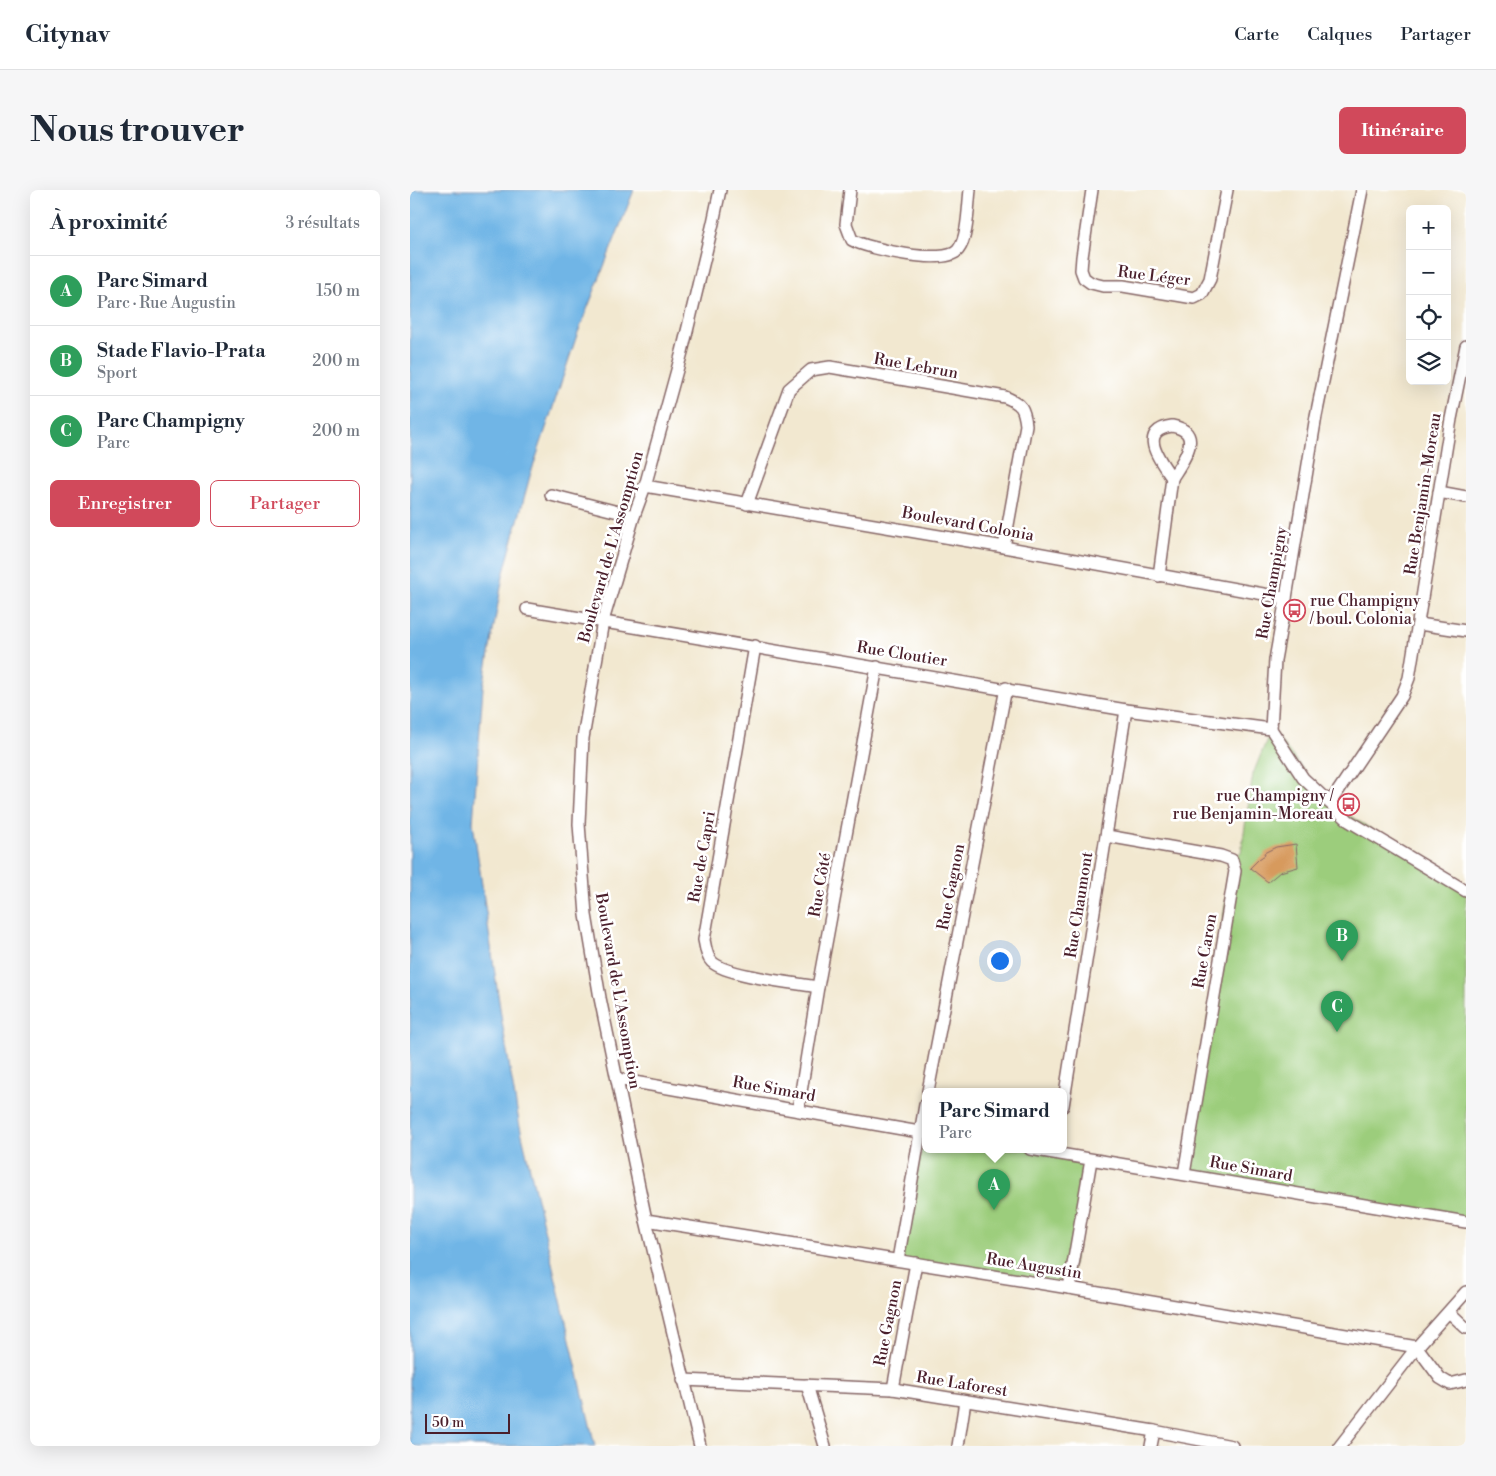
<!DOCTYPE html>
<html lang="fr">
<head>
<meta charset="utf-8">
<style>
	:root { --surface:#fff; --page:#f6f6f7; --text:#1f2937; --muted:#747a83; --line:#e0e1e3; --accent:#d1495b }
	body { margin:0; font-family:"Libre Bodoni",serif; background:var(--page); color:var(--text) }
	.controls { position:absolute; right:15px; top:15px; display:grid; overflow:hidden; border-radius:8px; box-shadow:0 5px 20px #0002 }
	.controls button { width:45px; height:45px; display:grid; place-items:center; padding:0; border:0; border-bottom:1px solid var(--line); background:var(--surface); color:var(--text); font:25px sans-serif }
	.scale { position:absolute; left:15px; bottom:12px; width:85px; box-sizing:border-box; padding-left:5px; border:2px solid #4a1f2b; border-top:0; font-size:14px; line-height:18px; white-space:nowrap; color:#4a1f2b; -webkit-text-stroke:4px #fff; paint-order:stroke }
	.you { position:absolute; left:589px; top:770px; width:18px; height:18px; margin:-12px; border:4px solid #fff; border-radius:50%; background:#1a73e8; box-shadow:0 0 0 8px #1a73e833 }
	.badge { display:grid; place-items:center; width:32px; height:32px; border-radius:50%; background:var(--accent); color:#fff; font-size:16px; font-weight:700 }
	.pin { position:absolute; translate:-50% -41px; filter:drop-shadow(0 1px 2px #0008) }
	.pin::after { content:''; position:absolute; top:26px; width:18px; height:15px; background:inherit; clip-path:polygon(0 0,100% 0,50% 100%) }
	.popup { position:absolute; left:512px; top:898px; width:145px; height:65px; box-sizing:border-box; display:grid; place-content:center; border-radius:8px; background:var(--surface); filter:drop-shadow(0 1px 4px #0005); font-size:16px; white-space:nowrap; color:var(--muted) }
	.popup b { font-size:19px; color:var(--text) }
	.popup::after { content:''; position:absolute; left:50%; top:100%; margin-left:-10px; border:10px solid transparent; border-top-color:var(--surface) }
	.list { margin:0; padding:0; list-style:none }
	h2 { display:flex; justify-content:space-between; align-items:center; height:65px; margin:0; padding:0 20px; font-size:21px }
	h2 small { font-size:16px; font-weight:400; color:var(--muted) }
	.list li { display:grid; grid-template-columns:32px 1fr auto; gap:15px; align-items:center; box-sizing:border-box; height:70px; padding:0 20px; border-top:1px solid var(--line) }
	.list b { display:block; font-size:19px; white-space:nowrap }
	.list p { margin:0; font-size:16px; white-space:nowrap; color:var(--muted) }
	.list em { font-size:16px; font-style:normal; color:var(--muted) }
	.actions { display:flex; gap:10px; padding:15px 20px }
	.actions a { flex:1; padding:11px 0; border:1px solid var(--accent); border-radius:8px; text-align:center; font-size:18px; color:var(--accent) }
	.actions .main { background:var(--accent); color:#fff }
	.icon { flex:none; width:28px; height:28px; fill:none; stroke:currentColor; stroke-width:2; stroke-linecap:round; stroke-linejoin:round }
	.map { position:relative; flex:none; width:1056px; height:1256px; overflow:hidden; border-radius:8px }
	header { display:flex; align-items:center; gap:30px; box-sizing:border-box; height:70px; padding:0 25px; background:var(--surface); border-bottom:1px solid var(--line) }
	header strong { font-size:24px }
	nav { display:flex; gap:28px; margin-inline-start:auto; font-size:18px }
	.intro { display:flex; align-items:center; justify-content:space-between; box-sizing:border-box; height:120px; padding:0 30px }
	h1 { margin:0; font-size:35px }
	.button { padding:12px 22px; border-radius:8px; background:var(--accent); color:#fff; font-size:18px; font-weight:700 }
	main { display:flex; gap:30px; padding:0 30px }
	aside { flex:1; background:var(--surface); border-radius:8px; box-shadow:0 5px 20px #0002 }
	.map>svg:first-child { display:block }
</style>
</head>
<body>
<header>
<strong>Citynav</strong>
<nav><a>Carte</a><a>Calques</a><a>Partager</a></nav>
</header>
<div class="intro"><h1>Nous trouver</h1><a class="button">Itinéraire</a></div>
<main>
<aside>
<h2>À proximité<small>3 résultats</small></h2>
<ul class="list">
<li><span class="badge" style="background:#2e9e5b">A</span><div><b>Parc Simard</b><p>Parc · Rue Augustin</p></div><em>150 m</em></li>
<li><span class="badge" style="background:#2e9e5b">B</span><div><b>Stade Flavio-Prata</b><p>Sport</p></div><em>200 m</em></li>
<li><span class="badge" style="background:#2e9e5b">C</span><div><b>Parc Champigny</b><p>Parc</p></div><em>200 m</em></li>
</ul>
<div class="actions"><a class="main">Enregistrer</a><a>Partager</a></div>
</aside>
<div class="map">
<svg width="1056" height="1256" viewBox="0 0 1056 1256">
	<rect width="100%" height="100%" fill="#fff"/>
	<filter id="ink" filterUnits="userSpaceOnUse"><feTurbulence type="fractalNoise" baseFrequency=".02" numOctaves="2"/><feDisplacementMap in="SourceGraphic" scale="10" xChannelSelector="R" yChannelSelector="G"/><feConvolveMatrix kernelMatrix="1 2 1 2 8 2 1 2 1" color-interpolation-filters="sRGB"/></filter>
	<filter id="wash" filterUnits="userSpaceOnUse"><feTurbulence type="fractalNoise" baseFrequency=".0096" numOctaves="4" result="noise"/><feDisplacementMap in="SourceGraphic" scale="20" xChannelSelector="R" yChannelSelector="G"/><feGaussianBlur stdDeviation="1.12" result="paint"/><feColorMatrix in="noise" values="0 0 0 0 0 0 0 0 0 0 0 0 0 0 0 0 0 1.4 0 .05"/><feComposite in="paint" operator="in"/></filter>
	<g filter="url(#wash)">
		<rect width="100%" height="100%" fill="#f2e8d0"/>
		<g fill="#9ccd7c" stroke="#737654">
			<polygon points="861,539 920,613 1056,699 1056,1032 774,984 822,670 831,662 843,584"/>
			<polygon points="515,943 515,959 620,959 681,970 659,1098 488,1070"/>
		</g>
		<polygon fill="#70b5e6" stroke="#5d6a88" points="0,0 224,0 167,145 120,286 93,386 73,497 63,633 92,832 109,932 185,1256 0,1256"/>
		<g id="blocks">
			<polygon fill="#d79a5d" points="886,654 888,677 870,682 858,692 840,678 849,669 855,665 854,663 866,657"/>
		</g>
	</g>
	<g filter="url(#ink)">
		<use href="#blocks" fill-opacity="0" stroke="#856565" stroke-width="1"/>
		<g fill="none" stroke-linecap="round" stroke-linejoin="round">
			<defs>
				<g id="minor">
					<path d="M 440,0 L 436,34 L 442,50 C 459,59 535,76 548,60 C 558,48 558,16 560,0"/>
					<polyline points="682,0 672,67 671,80 674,88 681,93 693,96 713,96 784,108 792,104 800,89 817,0"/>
					<polyline points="952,0 906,226 876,408 865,470 861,539 893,588 939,631 1056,701"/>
					<path d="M 762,236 C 796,242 772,272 762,288 C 751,272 726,241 762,236 Z"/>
					<polyline points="235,296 594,357 876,408"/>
					<polyline points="1029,302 1056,307"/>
					<polyline points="141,305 224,326"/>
					<path d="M 337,314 L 379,199 L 401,180 L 420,177 L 595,207 C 612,214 614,218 616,235 L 594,357"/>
					<polyline points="749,386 762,288"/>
					<polyline points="117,419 716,520 861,539"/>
					<polyline points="1009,434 1056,441"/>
					<path d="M 345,456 L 294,750 C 296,758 296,766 302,772 C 317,786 386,793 408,797"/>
					<polyline points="920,613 992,506 999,488 1041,229 1056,156"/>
					<polyline points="697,646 811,666 822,670 825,681 774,984"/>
					<polyline points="207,889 515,943"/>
					<polyline points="518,901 596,498"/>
					<polyline points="653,916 716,520"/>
					<polyline points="388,920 408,797 467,477"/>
					<polyline points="620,959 1056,1032"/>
					<polyline points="236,1030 659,1098 1007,1157 1030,1188 1040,1194 1056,1190"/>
					<polyline points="488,1070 515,915"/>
					<polyline points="659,1098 681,970"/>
					<polyline points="1039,1122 1056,1138"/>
					<polyline points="273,1190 483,1199 744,1241 822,1256"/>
					<polyline points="397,1195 415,1256"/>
					<polyline points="483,1199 506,1073"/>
					<polyline points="290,1256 236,1030 190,808 176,725 169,634 173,548 193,431 224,326 235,296 272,162 303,33 310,0"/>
					<polyline points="548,1256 555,1211"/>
					<polyline points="741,1256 744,1241"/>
					<polyline points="930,1256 1007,1157 1056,1102"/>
				</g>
			</defs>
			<use href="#minor" stroke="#856565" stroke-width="14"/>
			<use href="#minor" stroke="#fff" stroke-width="11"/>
		</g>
	</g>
	<defs>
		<symbol id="bus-ring" viewBox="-11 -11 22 22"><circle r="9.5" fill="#fff" stroke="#d1495b" stroke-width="1.5"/><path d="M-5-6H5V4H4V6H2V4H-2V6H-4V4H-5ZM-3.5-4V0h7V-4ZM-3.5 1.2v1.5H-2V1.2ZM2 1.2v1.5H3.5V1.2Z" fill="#d1495b"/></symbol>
	</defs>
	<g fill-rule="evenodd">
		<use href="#bus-ring" x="872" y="408" width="25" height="25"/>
		<use href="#bus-ring" x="926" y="602" width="25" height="25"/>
	</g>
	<g text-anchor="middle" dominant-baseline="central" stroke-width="5" stroke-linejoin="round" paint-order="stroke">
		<g font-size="16" fill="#4a1f2b" stroke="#fff">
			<text transform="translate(744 86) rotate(7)">Rue Léger</text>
			<text transform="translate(506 176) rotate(10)">Rue Lebrun</text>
			<text transform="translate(1013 304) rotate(-81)">Rue Benjamin-Moreau</text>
			<text transform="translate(558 334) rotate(10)">Boulevard Colonia</text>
			<text transform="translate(201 357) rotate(-74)">Boulevard de L'Assomption</text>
			<text transform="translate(862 393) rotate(-80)">Rue Champigny</text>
			<text transform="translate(492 464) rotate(9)">Rue Cloutier</text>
			<text transform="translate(292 667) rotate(-80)">Rue de Capri</text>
			<text transform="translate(410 695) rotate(-80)">Rue Côté</text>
			<text transform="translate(541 697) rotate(-79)">Rue Gagnon</text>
			<text transform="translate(669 715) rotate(-81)">Rue Chaumont</text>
			<text transform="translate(795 761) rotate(-80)">Rue Caron</text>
			<text transform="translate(208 801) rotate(80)">Boulevard de L'Assomption</text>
			<text transform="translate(364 899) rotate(10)">Rue Simard</text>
			<text transform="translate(841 979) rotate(10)">Rue Simard</text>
			<text transform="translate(624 1076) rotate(9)">Rue Augustin</text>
			<text transform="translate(478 1133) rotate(-79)">Rue Gagnon</text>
			<text transform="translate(552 1194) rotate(9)">Rue Laforest</text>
		</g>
		<g font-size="16" fill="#4a1f2b" stroke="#fff" text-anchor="start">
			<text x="900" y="411">rue Champigny<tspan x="900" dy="18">/ boul. Colonia</tspan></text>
			<text x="923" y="606" text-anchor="end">rue Champigny /<tspan x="923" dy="18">rue Benjamin-Moreau</tspan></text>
		</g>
	</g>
</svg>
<div class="controls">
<button>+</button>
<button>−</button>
<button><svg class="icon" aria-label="locate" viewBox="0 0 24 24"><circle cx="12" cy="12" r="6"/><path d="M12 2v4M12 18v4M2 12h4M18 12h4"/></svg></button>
<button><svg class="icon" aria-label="layers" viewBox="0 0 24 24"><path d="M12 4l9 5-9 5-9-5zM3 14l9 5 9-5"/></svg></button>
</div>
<div class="scale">50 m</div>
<div class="you"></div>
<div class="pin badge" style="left:584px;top:1020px;background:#2e9e5b">A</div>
<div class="popup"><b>Parc Simard</b>Parc</div>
<div class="pin badge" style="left:932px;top:771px;background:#2e9e5b">B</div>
<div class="pin badge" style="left:927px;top:842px;background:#2e9e5b">C</div>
</div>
</main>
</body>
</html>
